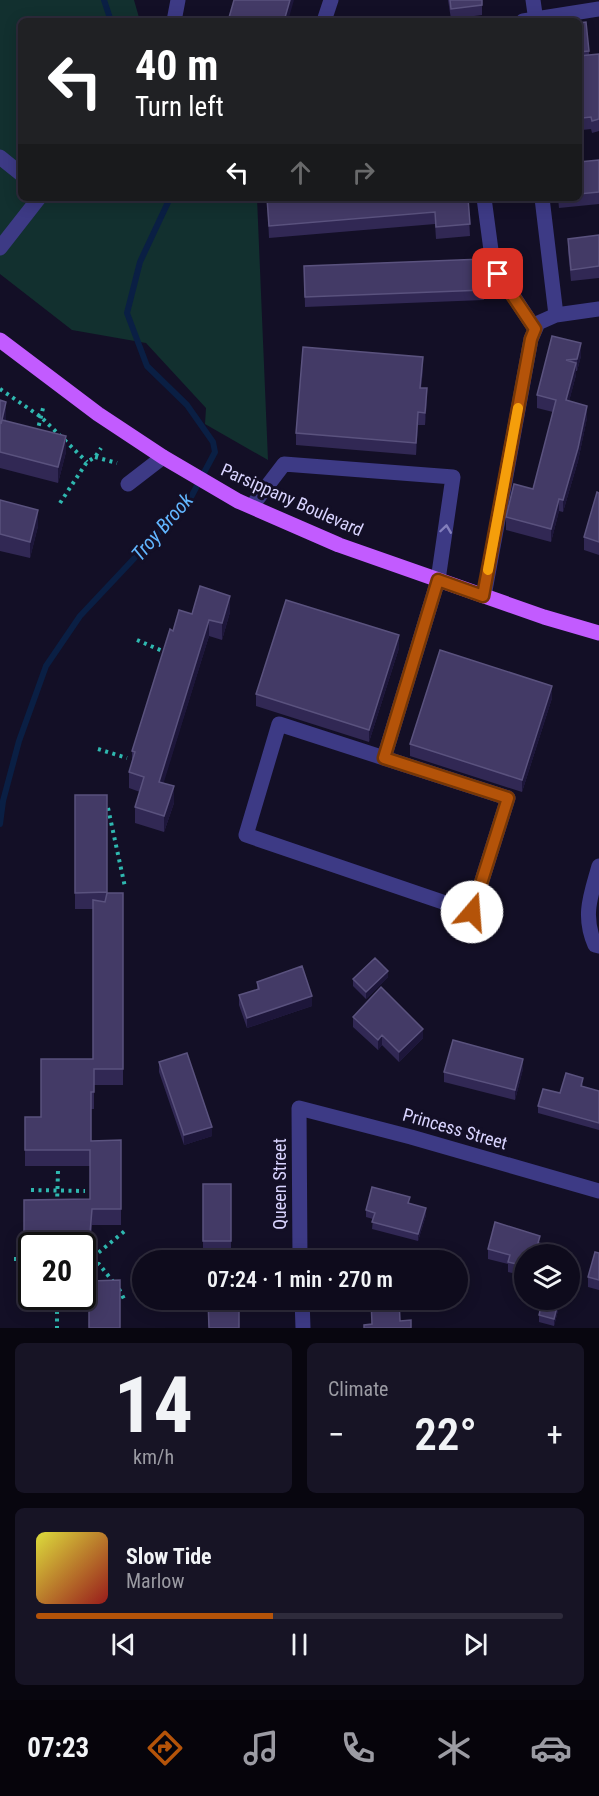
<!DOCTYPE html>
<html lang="en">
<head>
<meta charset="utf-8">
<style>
	:root { --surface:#0e0b1c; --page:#171425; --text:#f1f3f6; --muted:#9b9ba3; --line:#2e2b3b; --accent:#b45309 }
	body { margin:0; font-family:"Roboto Condensed",sans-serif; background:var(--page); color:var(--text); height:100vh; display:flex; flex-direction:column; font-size:22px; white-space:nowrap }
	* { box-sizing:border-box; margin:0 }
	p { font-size:20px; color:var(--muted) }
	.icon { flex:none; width:33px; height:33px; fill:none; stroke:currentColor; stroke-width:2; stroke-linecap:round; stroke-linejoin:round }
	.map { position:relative; height:1328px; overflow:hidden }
	.panel { display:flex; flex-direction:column; gap:15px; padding:15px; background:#08060f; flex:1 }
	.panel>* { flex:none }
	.banner { position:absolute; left:18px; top:18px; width:564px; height:183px; border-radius:9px; box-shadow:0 3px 15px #0003,0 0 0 2px var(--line); background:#202124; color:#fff; overflow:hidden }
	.buttons { position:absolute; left:514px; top:1244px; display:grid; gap:12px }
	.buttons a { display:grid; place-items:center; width:66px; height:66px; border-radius:50%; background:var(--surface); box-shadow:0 3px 15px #0003,0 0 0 2px var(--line); font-size:30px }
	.speed { position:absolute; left:18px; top:1232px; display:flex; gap:12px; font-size:30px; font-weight:700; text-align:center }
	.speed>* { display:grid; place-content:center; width:78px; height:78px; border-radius:50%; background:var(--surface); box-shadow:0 3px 15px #0003,0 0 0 2px var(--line); line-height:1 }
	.speed .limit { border:3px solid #111; border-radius:9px; background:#fff; color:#111 }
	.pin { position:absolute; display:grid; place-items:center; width:51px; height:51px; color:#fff; margin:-26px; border-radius:12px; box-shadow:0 3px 9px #0006 }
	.me { position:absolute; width:66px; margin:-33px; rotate:18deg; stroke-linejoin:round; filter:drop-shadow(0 0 4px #0008) }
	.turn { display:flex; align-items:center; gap:21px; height:126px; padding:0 18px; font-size:27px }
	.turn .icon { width:78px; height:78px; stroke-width:2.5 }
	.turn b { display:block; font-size:42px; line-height:51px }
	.lanes { display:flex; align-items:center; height:57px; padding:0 18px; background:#0003; justify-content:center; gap:30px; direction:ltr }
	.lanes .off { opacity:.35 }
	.big { font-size:45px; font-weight:600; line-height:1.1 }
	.panel .widget { flex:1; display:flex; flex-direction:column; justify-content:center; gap:9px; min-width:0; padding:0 21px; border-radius:9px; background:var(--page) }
	.panel .dial { align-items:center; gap:0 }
	.dial b { font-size:78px; line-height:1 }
	.song { display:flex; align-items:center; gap:18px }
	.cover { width:72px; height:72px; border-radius:9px; background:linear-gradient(135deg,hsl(60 70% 55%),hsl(0 70% 35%)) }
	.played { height:6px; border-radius:3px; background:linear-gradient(90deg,var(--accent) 45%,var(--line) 45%) }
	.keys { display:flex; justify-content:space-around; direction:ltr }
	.heat { display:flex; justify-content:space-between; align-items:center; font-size:33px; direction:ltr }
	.panel .tiles { flex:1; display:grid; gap:15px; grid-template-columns:1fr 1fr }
	.widget:last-child { grid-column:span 2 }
	.trip { position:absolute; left:132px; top:1250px; width:336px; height:60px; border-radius:30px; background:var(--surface); box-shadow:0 3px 15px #0003,0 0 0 2px var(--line); font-weight:600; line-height:60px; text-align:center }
	.menu { display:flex; height:96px; justify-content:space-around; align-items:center; background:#06040b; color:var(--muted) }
	.menu .icon { width:42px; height:42px }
	.menu .selected { color:var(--accent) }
	.menu b { font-size:27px; color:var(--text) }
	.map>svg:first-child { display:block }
</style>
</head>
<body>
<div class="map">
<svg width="599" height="1328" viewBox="0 0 599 1328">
	<rect width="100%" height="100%" fill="#130f26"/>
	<!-- green -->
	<path fill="#12302f" d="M0 0H134L140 21H21V198H257L268 460 205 424 206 408 146 343 72 330 0 274Z"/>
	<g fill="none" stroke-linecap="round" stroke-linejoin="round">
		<!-- stream -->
		<path stroke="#0a1f44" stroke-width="6" d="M104 0 111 21
			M0 824 3 801 19 741 46 666 80 616 190 499 215 452 213 442 187 405 147 366 127 313 140 262 170 198"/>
		<!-- path -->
		<path stroke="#2fb8b0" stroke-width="4" stroke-dasharray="3 4.5" stroke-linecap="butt" d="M0 389 41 417 87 462
			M37 433 44 404
			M95 457 117 463
			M60 503 87 462 95 457 101 448
			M137 640 167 653
			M98 749 127 758
			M108 808 125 887
			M31 1190 85 1191
			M57 1204 58 1171
			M14 1259H32
			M82 1262 99 1264 114 1283
			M87 1262 126 1230
			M119 1289 124 1299
			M57 1311V1328"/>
		<!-- minor -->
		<path stroke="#3d3a85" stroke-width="15" d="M533 0 536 21
			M174 21 178 0
			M324 21 331 0
			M523 21 599 9
			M0 157 21 174
			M484 198 493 265 535 329
			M542 198 556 315
			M0 248 39 198
			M128 484 163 457
			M252 506 284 464 453 477 438 580 384 758 279 724 246 835 472 912 508 798 384 758
			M484 596 531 339 538 323 556 315 599 309
			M599 866C591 895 582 915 595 945L599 946
			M300 1260 299 1108 411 1137 599 1191
			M302 1299 303 1328"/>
		<!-- major -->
		<path stroke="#c25bff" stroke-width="15" d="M0 340 98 414 163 457 238 501 339 545 544 617 599 633"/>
	</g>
	<!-- wall -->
	<path fill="#312854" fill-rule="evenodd" d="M448 0H482V15L451 19Z
		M579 23 589 51V55L599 54V131L592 133 591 129 582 130 579 107Z
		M599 160V204L559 208 558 198H579V162Z
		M267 198H468L470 236 436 239 435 224 269 238Z
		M599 235V278L571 281 568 251V239Z
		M483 259 484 300 305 307 304 266Z
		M552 336 581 356 577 371H576V375L569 401 587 418 578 461 563 512 559 511 551 542 506 530V517L533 489 553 412 537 408V395Z
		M423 370 421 388 427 400 425 425H418L416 455 296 445V433Z
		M0 400 6 418V421L66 452 58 483 0 468Z
		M599 493V555L584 550V537Z
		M0 500 38 526 30 558 0 551Z
		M230 612 222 640 209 636 163 783 174 803 164 832 135 823V807L140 792 129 788V772L132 762V751L192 614Z
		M399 648 369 742 256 706V694Z
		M552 698 522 792 410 756V744Z
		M75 795H107V895L123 893V1085H94V1109H91V1141L121 1140V1225H92L89 1306H24V1200L90 1199V1166H25V1117H41L93 1059V909H75ZM32 1245H82V1296H32Z
		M388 977 366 999 353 986V979Z
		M257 982 312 1006 247 1028 239 1005V995L257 990Z
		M353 1017 423 1038 399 1062 382 1045 378 1050 353 1027Z
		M159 1062 212 1136 184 1145 159 1072Z
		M523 1069 515 1100 444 1082V1072Z
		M583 1084 582 1086 599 1091V1130L538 1113V1106L560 1093Z
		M203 1184H231V1248H203Z
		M410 1203 426 1215 418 1241 372 1229 373 1219 366 1217V1210Z
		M540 1243 557 1254H525V1276L508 1272V1264L488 1259V1249Z
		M599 1253V1290L588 1287V1277Z
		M561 1299 554 1326 539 1322V1315Z"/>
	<!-- shaded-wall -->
	<path fill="#1d163a" d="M290 0H294L288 21H284Z
		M581 343V356L577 371V359Z
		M423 357V370L420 400V388Z
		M576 363V375L566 413V400Z
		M427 388V400L425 425V413Z
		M6 402V418L1 440V424Z
		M587 406V418L578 461 563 512V500Z
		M418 412V425L416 455V443Z
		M66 436V452L58 483V467Z
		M559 499V511L551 542V529Z
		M38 510V526L30 558V542Z
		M230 596V612L222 640V623Z
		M209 620V636L159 798V782Z
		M399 635V648L369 742V730Z
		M552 686V698L522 792V780Z
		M174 786V803L164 832V816Z
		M388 971V977L366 999V992Z
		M312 996V1006L247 1028V1018Z
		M423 1029V1038L399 1062V1052Z
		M382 1035V1045L378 1050V1040Z
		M523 1059V1069L515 1100V1090Z
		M212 1127V1136L184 1145V1135Z
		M426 1208V1215L418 1241V1234Z
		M559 1299H561L554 1326V1319Z"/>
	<!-- building -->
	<path fill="#433a66" stroke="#5a527e" stroke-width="1.5" d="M234 0H290L284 21H228Z
		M450 0H482V5L451 9Z
		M586 22 589 51 579 52V23Z
		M599 54V119L592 121 591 117 582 118 579 95V56Z
		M599 160V192L579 194V162Z
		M267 198H468L470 224 436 227 435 212 269 226Z
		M599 235V266L571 270 568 239Z
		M483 259 484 290 305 297 304 266Z
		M552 336 581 343 577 359 566 360 576 363 566 400 587 406 578 448 563 500 559 499 551 529 506 517 514 484 533 489 556 400 537 395Z
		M303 347 423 357 420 388H427L425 413 418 412 416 443 296 433Z
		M0 400 6 402 1 424 2 420 66 436 58 467 0 452Z
		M597 492 599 493V542L584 537Z
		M0 500 38 510 30 542 0 534Z
		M200 586 230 596 222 623 209 620 159 782 174 786 164 816 135 807 144 777 129 772 135 752 132 751 170 629 173 631 179 610 192 614Z
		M286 600 399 635 369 730 256 694Z
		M440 650 552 686 522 780 410 744Z
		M75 795H107V892L75 893Z
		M107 893H123V1069H94V1092H91V1141L121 1140V1209H92L90 1233V1281L120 1280V1328H89V1290H82V1245H32V1290H24V1200L90 1199V1150H25V1117H41V1059H93V900L105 902Z
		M375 958 388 971 366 992 353 979Z
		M302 966 312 996 247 1018 239 995 259 989 257 982Z
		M381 987 423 1029 399 1052 382 1035 378 1040 353 1017Z
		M453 1040 523 1059 515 1090 444 1072Z
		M187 1053 212 1127 184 1135 159 1062Z
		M566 1073 583 1078 581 1086 599 1091V1123L538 1106 543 1089 560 1093Z
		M203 1184H231V1241H203Z
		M372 1187 410 1197 408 1203 426 1208 418 1234 372 1222 375 1213 366 1210Z
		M495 1222 540 1236 538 1243 557 1248 555 1254H525V1266L508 1262 510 1255 488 1249Z
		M595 1252 599 1253V1280L588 1277Z
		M208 1299H235V1304H239V1328H209Z
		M371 1299H399L400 1321 411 1320V1328H364V1325L372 1324Z
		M543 1299H559L554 1319 539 1315Z"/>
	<!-- one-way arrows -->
	<defs><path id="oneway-chevron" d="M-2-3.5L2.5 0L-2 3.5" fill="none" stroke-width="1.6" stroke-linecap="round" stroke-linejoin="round" transform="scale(1.5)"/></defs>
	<use stroke="#837fbc" href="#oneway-chevron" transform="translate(446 529) rotate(-82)"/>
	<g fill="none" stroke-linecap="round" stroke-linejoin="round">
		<defs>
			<path id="route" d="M472 912 508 798 384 758 438 580 483 596 531 339 535 329 498 274"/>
		</defs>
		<!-- route casing -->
		<use href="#route" stroke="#753606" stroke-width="15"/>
		<!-- route -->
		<use href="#route" stroke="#b45309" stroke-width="10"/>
		<!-- slow -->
		<path stroke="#f59e0b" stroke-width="10" d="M488 570 518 408"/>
	</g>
	<g text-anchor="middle" stroke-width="6" stroke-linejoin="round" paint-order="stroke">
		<!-- street labels -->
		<g font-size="18" fill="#d9d4ff" stroke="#130f26">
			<text transform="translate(292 500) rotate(24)" y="6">Parsippany Boulevard</text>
			<text transform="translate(455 1129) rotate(16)" y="6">Princess Street</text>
			<text transform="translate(280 1184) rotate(-90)" y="6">Queen Street</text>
		</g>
		<!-- water labels -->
		<g font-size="20" font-style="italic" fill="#62b6ff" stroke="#130f26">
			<text transform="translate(162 527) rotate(-49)" y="7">Troy Brook</text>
		</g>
	</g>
</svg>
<div class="buttons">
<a><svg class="icon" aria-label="layers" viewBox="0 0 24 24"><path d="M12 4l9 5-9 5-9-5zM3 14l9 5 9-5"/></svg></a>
</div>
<div class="speed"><div class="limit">20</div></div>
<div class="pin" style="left:498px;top:274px;background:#d93025"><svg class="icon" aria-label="arrive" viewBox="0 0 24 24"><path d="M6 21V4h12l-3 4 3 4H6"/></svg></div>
<svg class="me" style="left:472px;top:912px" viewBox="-20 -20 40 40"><circle r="19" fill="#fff"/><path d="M0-13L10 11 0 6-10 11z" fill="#b45309"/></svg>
<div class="trip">07:24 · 1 min · 270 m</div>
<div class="banner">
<div class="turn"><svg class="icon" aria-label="left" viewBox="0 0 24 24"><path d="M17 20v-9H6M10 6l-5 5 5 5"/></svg><div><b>40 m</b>Turn left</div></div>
<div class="lanes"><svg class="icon" aria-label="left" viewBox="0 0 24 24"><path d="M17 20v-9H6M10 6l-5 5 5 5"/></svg><svg class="icon off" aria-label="ahead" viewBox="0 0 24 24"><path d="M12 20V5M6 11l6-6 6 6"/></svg><svg class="icon off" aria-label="right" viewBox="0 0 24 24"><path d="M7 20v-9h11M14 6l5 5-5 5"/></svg></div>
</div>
</div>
<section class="panel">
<div class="tiles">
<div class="widget dial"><b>14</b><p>km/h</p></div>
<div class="widget"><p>Climate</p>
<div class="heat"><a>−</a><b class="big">22°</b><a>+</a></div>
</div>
<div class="widget">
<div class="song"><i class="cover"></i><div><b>Slow Tide</b><p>Marlow</p></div></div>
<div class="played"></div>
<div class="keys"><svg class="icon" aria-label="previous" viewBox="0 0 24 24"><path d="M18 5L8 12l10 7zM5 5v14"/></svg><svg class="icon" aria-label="pause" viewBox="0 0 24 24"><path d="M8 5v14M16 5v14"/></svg><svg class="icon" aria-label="next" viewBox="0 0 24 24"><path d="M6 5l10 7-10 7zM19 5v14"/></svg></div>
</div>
</div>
</section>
<nav class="menu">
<b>07:23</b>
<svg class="icon selected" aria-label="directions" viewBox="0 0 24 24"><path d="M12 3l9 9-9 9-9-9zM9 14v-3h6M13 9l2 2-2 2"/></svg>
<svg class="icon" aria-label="music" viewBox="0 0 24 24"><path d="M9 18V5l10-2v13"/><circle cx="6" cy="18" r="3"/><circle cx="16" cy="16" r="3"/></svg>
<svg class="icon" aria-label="phone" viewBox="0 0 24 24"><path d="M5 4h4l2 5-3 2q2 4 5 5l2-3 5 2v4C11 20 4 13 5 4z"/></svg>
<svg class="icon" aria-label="climate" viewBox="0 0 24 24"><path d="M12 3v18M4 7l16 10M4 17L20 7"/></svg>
<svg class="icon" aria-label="car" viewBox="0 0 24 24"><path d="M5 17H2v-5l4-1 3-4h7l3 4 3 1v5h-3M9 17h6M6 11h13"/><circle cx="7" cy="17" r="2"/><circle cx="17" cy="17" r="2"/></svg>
</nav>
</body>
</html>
